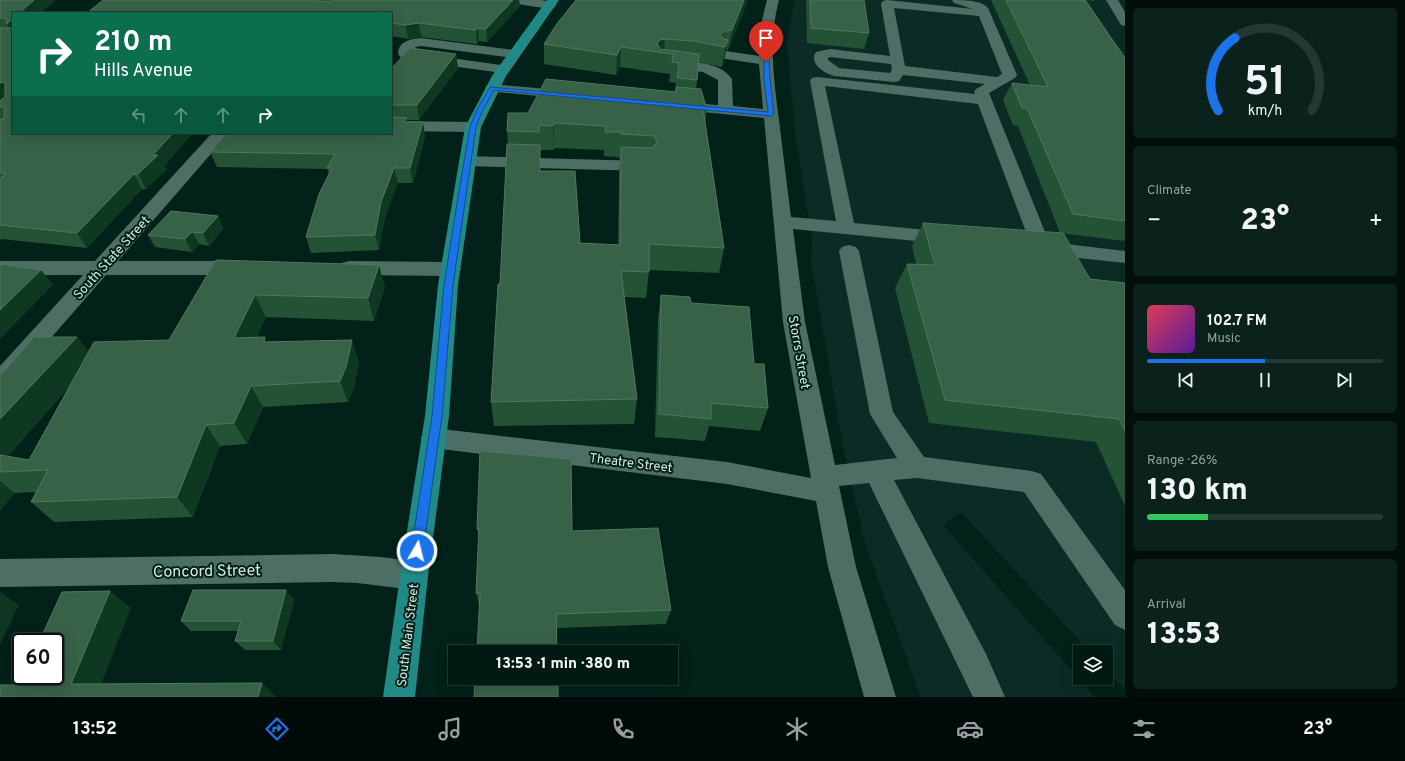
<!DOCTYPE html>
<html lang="en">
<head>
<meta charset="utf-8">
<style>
	:root { --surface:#011913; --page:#0b221c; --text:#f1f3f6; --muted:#96a0a0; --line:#233833; --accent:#1a73e8 }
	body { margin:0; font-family:Overpass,sans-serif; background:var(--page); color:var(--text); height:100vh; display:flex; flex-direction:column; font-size:15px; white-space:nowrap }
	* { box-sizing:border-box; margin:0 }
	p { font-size:13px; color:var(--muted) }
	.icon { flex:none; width:22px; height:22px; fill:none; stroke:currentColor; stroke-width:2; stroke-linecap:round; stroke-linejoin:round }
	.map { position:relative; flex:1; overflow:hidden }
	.sheet { display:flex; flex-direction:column; gap:8px; padding:8px; background:#010e0a; width:280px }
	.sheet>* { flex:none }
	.hud { position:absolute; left:12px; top:12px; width:380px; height:122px; border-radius:0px; box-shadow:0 4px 16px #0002,0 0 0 1px var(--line); background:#0b6e4f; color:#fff; overflow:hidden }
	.buttons { position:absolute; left:1073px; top:645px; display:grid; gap:8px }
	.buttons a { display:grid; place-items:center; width:40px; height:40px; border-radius:0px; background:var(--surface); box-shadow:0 4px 16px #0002,0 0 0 1px var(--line); font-size:20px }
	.speed { position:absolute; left:12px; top:633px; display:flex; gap:8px; font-size:20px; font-weight:700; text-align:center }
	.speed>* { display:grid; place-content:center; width:52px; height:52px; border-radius:50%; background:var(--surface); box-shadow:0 4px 16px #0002,0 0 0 1px var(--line); line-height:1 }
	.speed .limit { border:2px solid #111; border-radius:6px; background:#fff; color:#111 }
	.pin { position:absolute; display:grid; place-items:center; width:34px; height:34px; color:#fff; margin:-41px -17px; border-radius:50% 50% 50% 0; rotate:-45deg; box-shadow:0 0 4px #0007 }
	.pin .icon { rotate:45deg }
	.me { position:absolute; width:44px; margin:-22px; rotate:8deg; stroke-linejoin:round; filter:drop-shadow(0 0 3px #0008) }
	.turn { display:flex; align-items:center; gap:14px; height:84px; padding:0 16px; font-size:18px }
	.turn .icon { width:52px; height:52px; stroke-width:2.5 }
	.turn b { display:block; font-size:28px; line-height:34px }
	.lanes { display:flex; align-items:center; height:38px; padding:0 16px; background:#0003; justify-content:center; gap:20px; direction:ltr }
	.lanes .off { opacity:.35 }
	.big { font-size:30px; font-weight:800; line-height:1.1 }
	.sheet .tile { flex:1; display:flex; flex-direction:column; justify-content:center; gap:6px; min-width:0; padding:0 14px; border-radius:6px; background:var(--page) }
	.sheet .dial { align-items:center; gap:0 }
	.dial svg { height:104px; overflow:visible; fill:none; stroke:var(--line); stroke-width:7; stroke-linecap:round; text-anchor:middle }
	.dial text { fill:var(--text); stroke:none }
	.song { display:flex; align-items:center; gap:12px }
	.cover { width:48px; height:48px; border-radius:6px; background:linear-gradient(135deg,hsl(350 70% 55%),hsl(270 70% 35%)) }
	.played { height:4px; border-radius:2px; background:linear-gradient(90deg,var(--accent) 50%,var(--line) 50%) }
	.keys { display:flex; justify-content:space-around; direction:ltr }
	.heat { display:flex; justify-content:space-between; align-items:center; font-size:22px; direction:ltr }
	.charge { height:6px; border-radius:3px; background:linear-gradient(90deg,#34c759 26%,var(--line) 0) }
	.trip { position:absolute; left:448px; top:645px; width:230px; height:40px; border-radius:0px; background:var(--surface); box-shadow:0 4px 16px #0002,0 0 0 1px var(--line); font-weight:800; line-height:40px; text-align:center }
	.dock { display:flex; height:64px; justify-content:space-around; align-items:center; background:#000a08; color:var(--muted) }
	.dock .icon { width:28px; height:28px }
	.dock .on { color:var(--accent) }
	.dock b { font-size:18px; color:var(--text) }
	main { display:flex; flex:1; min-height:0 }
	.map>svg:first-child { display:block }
</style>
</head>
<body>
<main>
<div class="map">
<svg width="1125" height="697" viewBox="0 0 1125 697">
	<rect width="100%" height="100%" fill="#012119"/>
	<!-- built -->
	<path fill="#0b2c24" d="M794 0H1125V690L1106 669V652H1090L961 512 943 525 1095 697H921L865 543 843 446 811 261 812 240 795 132 787 44Z"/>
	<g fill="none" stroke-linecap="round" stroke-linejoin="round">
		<!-- minor -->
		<path fill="#4d6e64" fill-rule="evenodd" d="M511 0H541L554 2 556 5 554 8 550 9 517 4 513 3Z
			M767 0H779C768 40 774 80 779 120 783 153 787 185 791 217L836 221 810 81 812 78 817 77 975 94 974 92 976 89 985 84 903 75 899 81 894 82 835 76C825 74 808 63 816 52L830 49 890 56 881 4 883 1 887 0 973 9 954 3 952 0C963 0 981 0 988 8L1017 75 1015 78 989 93 1049 242 1125 251V263L1042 254 1022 250 1019 246 1022 242 1029 240 978 104 825 86 854 223 947 232 954 234 956 238 954 242 947 244 793 229 805 322 835 465 897 458 870 414 839 251 842 247 849 245 856 247 859 251 893 412 924 457 1032 471 1041 474 1125 590V630L1115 625 1024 492 917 478 894 480 986 654 1005 697H973L869 483 839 486 856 567 896 697H864L828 567 816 501 727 484 433 448 424 445 421 438 424 431 433 428 727 462 811 478 783 322 764 118 672 109 670 106 672 103 677 102 718 105V80L703 72 668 68 663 67 661 64 663 61 668 60C688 62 719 60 732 79L733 106 763 109 759 64 726 59 721 58 719 55 721 52 726 51 759 56C758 37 762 18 767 0ZM894 8 979 16 1002 74 997 77 905 66ZM830 57 891 64 892 70 890 73 839 68 828 60V58Z
			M1106 0H1118L1125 12V26L1121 25Z
			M421 38 513 50 518 51 520 54 518 57 513 58 421 46 416 47 412 50V52L415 53 508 66 510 69 508 72 503 73 413 61 400 57 398 54C398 41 411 39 421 38Z
			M492 84 569 91 574 92 576 95 574 98 569 99 487 91 485 88 487 85Z
			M391 121 473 122 479 124 481 127 479 130 473 132 391 131Z
			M212 133H229L118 261H241L248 263 251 268 248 273 241 275H106L8 387 0 390V366L83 275H0V261H95Z
			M467 156 645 161 651 162 653 166 651 170 645 171 467 166 461 165 459 161 461 157Z
			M349 261 451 262 458 264 461 269 458 274 451 276 349 275 342 273 339 268 342 263Z
			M333 554C360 556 399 556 424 566L428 576 424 586 414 590 357 583 333 582 0 587V559Z"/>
		<!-- major -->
		<path fill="#228a86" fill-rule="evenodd" d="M547 0H559L506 76 481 127 458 285 449 416 428 576 415 697H383L400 576 425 416 438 285 465 127 492 76Z"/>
	</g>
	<!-- wall -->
	<path fill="#245234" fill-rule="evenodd" d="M0 0 13 13V133H193L164 166 166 170 146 189H142L87 248 1 239 0 240Z
		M103 0H331L330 1H332L333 0H519L520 6 487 42 479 41 477 44 421 37 408 39 391 36V13Z
		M576 0H748L728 50H726L724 60 722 67 698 62 697 80 696 89 707 110 705 121 724 248 719 273 649 270 646 298 624 297 637 399 634 424 494 426 491 402 500 284 508 144 507 131 528 113 675 92 676 83 669 82 670 74 620 67 616 75 544 64V44ZM554 148 604 150V156L619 157V159H620L619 172 618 245 580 243 540 171V150H554Z
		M806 0H864L869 33 864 49 807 43Z
		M991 0H1094V1L1086 0 1125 58V241L1060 233 1018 126 1013 125 1003 100 1012 83 1030 85Z
		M456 54 458 68 419 120H407L408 122H423L425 137 413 183H398L385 217 379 250 311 253 306 237 329 174 327 169 217 167 210 152 391 133V69Z
		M218 216 223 229 209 246 199 244 192 252 155 247 148 235Z
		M923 223 1090 279 1125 283V506L1096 442 929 423 895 288 907 264H916L912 246Z
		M216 260 385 287 374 321 266 317 256 338 267 342 359 362 354 388 348 402 263 407 247 444 220 446 193 517 54 522 31 502 36 492 14 493 0 511V376L77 337 88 352 169 340ZM69 387 29 460 8 456Z
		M661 295 691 303 754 364 768 408 760 431 709 426 705 441 655 437 658 318Z
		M477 529 572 531 671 610 666 624 557 628 479 605 476 593 479 537Z
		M286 590 294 600 281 650H245L235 641 238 631H191L181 621Z"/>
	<!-- shaded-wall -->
	<path fill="#0e3821" d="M34 0H56L41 13H19Z
		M317 0H331L321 13Z
		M513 0H519L520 6 487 42 486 29Z
		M744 0H748L728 50 732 30Z
		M13 18V35L7 24Z
		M419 23 421 37 408 39 406 25Z
		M478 28 479 41 477 44 476 30Z
		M724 31 721 46V35Z
		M665 39 664 52H656L657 43 660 40Z
		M728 40 724 60 722 67 725 47Z
		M621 47 620 67 616 75 617 55Z
		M456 54 458 68 419 120 417 105Z
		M5 82 13 95 0 104V83Z
		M407 118 410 133 404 122Z
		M423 122 425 137 413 183 410 168Z
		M554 123V150L553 126Z
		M173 133H193L164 166 166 170 146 189 138 174 153 155Z
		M394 168 398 183 385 217 379 250 375 235 381 202Z
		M134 174 142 189 87 248 77 233Z
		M218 216 223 229 209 246 203 233Z
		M192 232 199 244 192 252 185 239Z
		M379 265 385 287 374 321 368 298Z
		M41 270 53 285 0 339V310Z
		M255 295 266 317 246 360 234 338Z
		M77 337 94 359 0 465V419Z
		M352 340 359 362 354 388 348 402 340 381Z
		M251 386 263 407 247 444 234 423Z
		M206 425 220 446 193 517 177 497Z
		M0 481 14 493 0 511Z
		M286 590 294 600 281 650 273 641Z
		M110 591 131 608 96 697 71 684Z
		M0 592 19 605 0 644Z
		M262 683 276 697H258Z"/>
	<!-- building -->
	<path fill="#376247" stroke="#50775f" d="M0 0H34L19 13H13V18L7 24 6 18H0Z
		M103 0H317L319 1H332L333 0H513L486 29 478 28 476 30 419 23 406 25 391 23V13H87Z
		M576 0H744L732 30 724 31 721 35 723 39 728 40 725 47 693 41 665 39 660 40 657 43 660 49 699 54 697 80 677 78 679 63 672 62 673 54 621 47 617 55 544 44 556 25Z
		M810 0H864L869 33 811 28Z
		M1006 0H1085L1125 58V221L1073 214 1027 108H1022L1012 83 1048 87Z
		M0 28H13V133H173L153 155H158L138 174H134L77 233 0 225V179L6 173H0V119H4L5 107H0V101L5 97V82L0 83Z
		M410 48 456 54 417 105H391V69Z
		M546 79 676 92V87L701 89 707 110 703 109 724 248 649 244V272L621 271 637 399 491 402 498 284H500L507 144 540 145V171H575L580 243 620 245 621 147 648 148 654 147 657 142 654 136 621 134V132H605L606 126 554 123 553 126 539 125V132L507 131 508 113H528Z
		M391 117 407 118 404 122H423L410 168H394L381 202 375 235 306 237 319 194 332 168H327L335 154 210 152 227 133H391Z
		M171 211 218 216 203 233 192 232 185 239 148 235Z
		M923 223 1063 233 1090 279 1125 283V431L1119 419 945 400 907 264 935 265Z
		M216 260 379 265 368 298 255 295 234 338 265 337 264 342 352 340 346 367 340 381 251 386 234 423 206 425 177 497 31 502 48 470 0 472V455L29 460 94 342 169 340Z
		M0 264 41 270 0 310Z
		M661 295 690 297 691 303 749 307 754 364H764L768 408 711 403V419L659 414Z
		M34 337H77L0 419V376Z
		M480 451 571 459 572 531 658 528 671 610 556 614 557 652H477L480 593H476L479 528 477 529Z
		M193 590H286L273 641H235L241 621H181Z
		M110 591 71 684 262 683 258 697H0V685H20L24 676H55V642H39L62 592Z
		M475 678H558V697H474Z"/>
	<!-- route -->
	<path fill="#1a73e8" stroke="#114b97" d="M764 60 769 62 770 79 774 114 771 116 494 90 482 112 476 127 453 285 442 416 423 551 421 555 417 557 413 555 411 551 432 416 444 285 459 191 470 127 476 112 490 87 768 112 764 79Z"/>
	<g text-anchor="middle" stroke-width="4" stroke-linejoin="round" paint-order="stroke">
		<!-- street labels -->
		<g font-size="13" fill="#d5e7e1" stroke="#012119">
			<text transform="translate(111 257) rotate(-48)" y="5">South State Street</text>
			<text transform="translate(800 352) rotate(80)" y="5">Storrs Street</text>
			<text transform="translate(631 462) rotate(7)" y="5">Theatre Street</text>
			<text transform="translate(407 635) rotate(-83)" y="5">South Main Street</text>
		</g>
		<!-- near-street labels -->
		<g font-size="16" fill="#d5e7e1" stroke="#012119">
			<text transform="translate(207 570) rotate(-1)" y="6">Concord Street</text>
		</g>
	</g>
</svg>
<div class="buttons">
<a><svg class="icon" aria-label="layers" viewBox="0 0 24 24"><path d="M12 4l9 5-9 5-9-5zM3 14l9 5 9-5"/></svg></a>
</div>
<div class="speed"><div class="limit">60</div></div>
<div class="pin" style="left:766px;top:62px;background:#d93025"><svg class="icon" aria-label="arrive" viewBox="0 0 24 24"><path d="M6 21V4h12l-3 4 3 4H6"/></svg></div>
<svg class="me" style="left:417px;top:551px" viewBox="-20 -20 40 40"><circle r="17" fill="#1a73e8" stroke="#fff" stroke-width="3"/><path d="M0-11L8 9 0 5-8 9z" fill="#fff"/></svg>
<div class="trip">13:53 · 1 min · 380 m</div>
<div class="hud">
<div class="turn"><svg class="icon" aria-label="right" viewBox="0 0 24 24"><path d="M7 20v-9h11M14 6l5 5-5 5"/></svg><div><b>210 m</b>Hills Avenue</div></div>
<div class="lanes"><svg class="icon off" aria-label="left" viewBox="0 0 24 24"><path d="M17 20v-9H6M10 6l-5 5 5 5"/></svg><svg class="icon off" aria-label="ahead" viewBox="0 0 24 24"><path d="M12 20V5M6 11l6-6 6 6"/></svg><svg class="icon off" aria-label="ahead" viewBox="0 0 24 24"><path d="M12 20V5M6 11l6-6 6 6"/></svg><svg class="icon" aria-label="right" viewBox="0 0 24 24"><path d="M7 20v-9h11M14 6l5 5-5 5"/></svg></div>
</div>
</div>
<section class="sheet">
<div class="tile dial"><svg viewBox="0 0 100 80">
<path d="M14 69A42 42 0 1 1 86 69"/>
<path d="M14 69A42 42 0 0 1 27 13" stroke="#1a73e8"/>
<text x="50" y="56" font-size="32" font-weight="700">51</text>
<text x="50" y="72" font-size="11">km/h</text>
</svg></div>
<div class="tile"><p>Climate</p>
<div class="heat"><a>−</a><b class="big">23°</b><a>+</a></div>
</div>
<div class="tile">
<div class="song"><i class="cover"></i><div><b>102.7 FM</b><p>Music</p></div></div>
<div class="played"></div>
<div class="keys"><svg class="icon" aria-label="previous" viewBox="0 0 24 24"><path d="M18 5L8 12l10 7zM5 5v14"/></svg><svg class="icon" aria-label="pause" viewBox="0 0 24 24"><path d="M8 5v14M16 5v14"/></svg><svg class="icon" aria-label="next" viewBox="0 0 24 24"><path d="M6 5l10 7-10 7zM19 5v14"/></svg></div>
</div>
<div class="tile"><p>Range · 26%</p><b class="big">130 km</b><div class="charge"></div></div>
<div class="tile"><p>Arrival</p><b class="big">13:53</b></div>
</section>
</main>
<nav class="dock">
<b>13:52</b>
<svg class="icon on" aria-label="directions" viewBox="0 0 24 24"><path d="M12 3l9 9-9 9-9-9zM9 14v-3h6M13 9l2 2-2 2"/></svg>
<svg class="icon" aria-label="music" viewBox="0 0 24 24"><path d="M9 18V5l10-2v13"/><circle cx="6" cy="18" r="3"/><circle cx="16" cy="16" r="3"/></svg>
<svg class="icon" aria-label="phone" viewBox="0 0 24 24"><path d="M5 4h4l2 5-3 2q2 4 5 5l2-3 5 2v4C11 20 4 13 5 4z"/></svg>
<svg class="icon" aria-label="climate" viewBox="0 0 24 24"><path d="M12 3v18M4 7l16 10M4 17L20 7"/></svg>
<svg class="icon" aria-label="car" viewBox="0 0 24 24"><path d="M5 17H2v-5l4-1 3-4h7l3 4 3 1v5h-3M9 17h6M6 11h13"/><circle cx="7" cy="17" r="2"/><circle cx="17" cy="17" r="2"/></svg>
<svg class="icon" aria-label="filters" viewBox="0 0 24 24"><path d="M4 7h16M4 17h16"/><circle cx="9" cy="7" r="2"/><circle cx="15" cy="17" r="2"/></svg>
<b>23°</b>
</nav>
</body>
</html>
